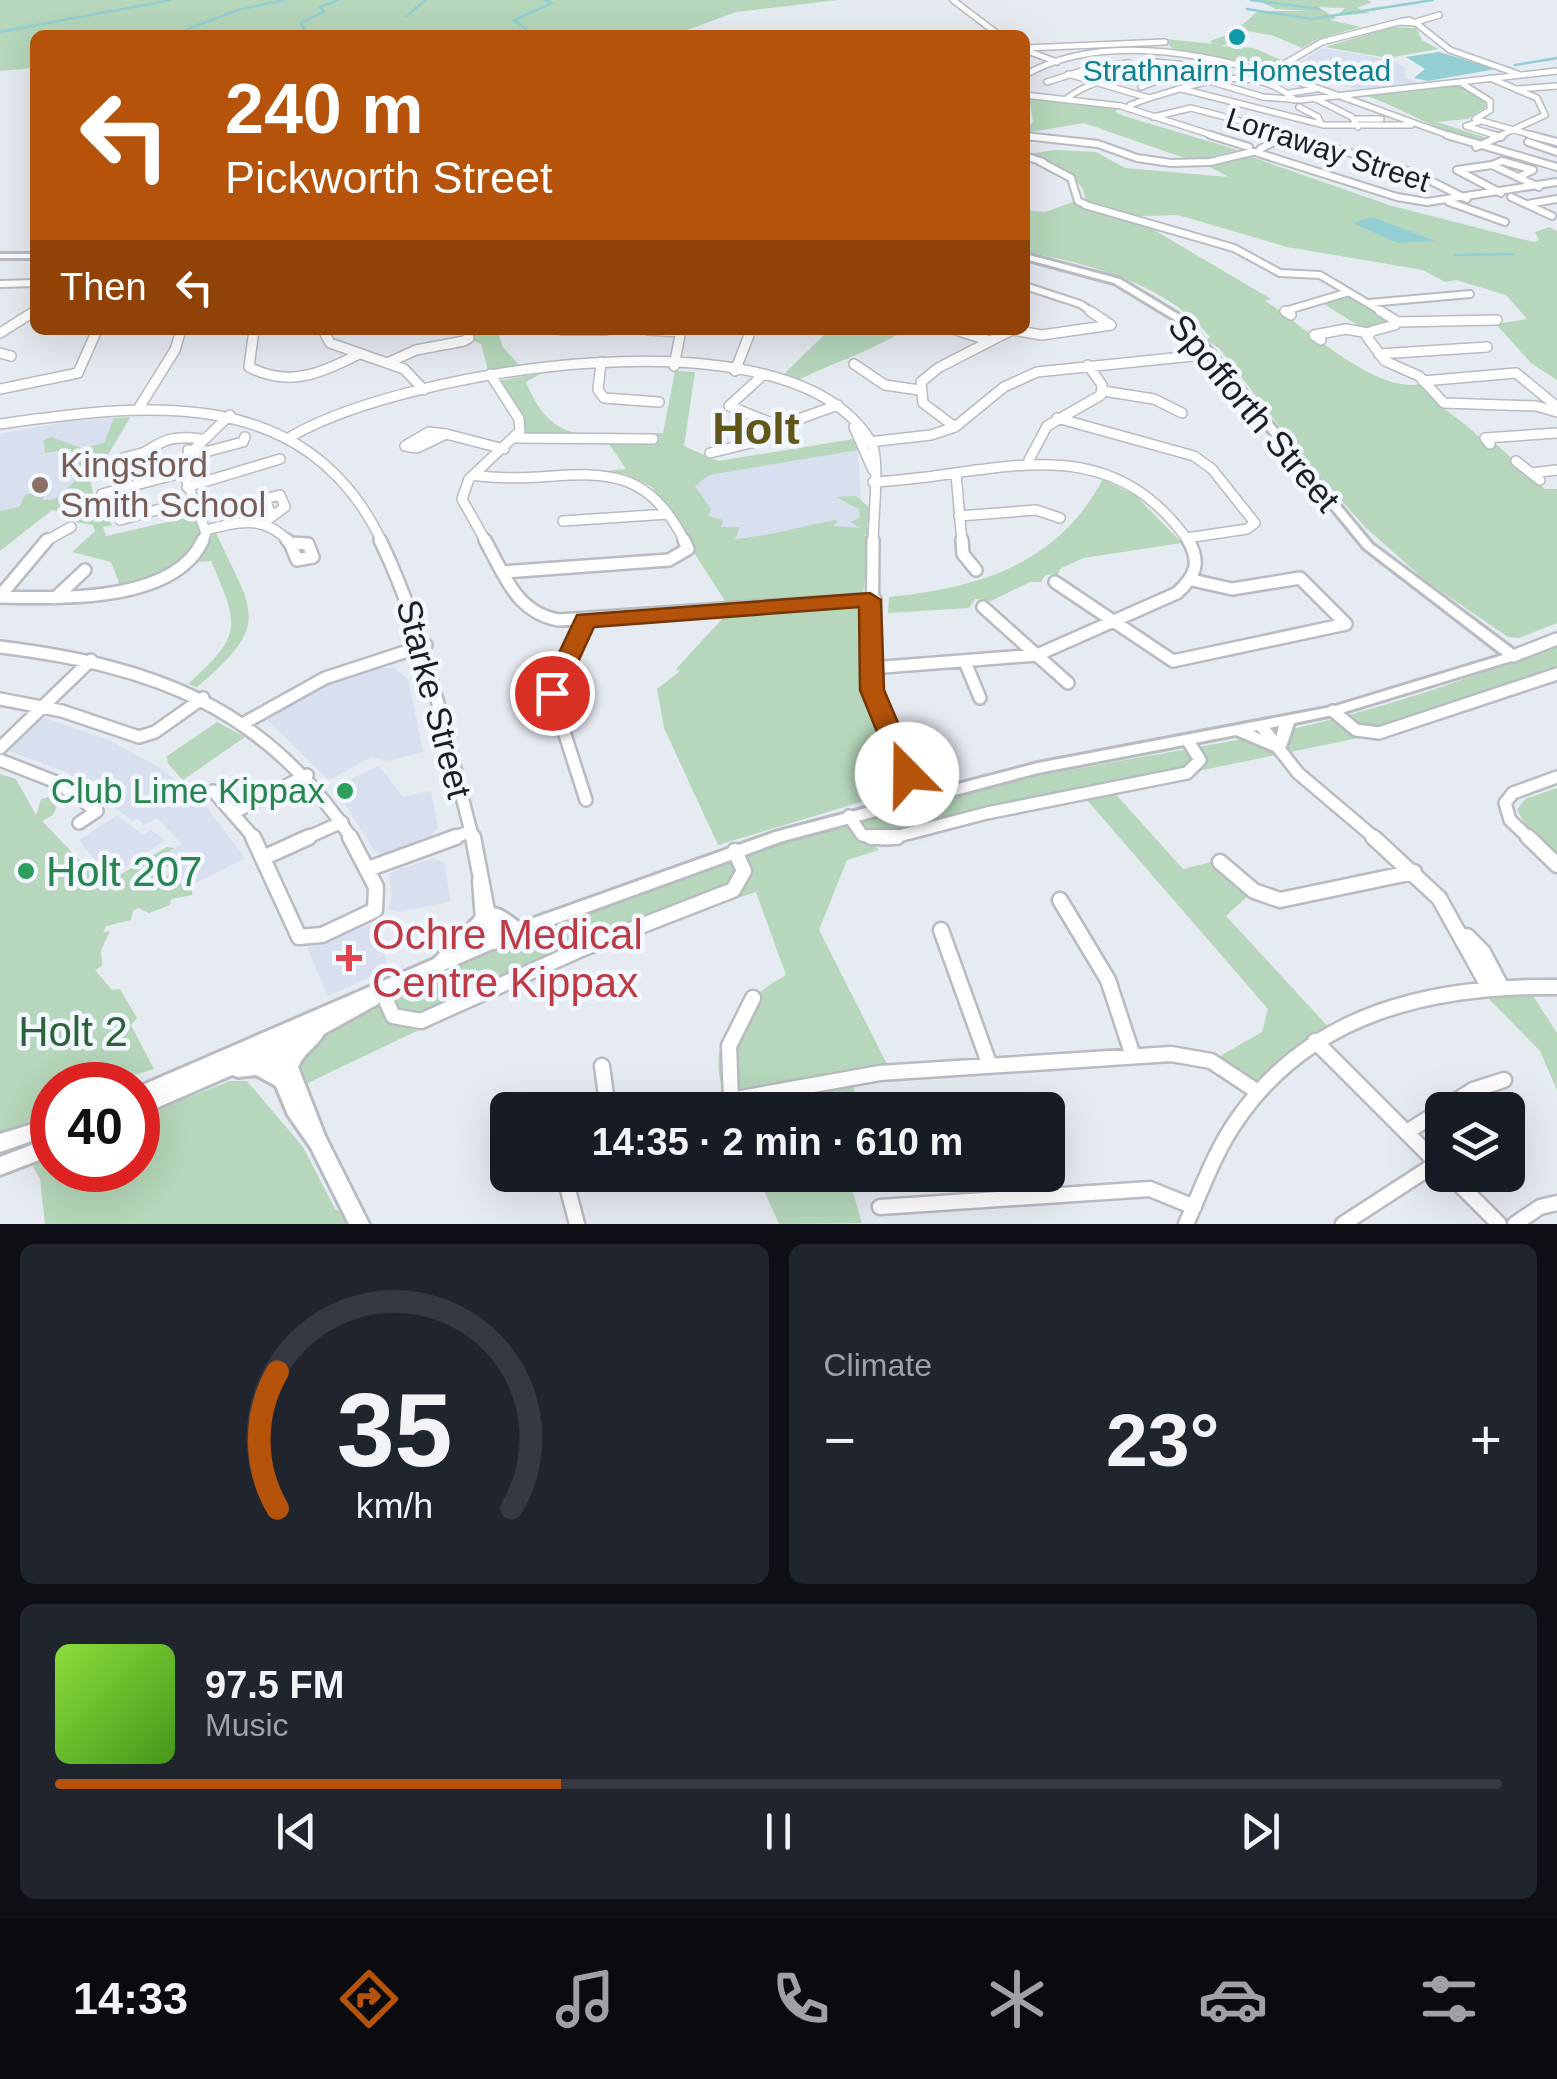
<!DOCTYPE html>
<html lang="en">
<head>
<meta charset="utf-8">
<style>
	:root { --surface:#171b24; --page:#20242c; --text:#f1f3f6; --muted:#9ea1a6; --line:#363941; --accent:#b45309 }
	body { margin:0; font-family:Arial,sans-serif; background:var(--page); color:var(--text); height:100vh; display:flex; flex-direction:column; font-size:38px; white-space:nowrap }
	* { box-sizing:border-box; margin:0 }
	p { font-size:32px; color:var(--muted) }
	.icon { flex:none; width:55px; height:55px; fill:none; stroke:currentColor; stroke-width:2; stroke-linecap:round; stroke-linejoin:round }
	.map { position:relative; height:1224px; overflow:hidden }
	.panel { display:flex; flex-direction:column; gap:20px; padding:20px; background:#0d0f14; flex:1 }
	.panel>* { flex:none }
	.hud { position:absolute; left:30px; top:30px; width:1000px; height:305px; border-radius:15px; box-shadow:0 10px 40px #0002; background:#b45309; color:#fff; overflow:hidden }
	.controls { position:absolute; left:1425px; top:1092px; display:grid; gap:20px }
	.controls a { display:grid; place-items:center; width:100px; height:100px; border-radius:15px; background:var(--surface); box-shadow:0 10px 40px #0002; font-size:50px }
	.speed { position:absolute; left:30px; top:1062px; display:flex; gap:20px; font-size:50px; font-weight:700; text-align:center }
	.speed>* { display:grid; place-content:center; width:130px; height:130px; border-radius:50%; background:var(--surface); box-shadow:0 10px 40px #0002; line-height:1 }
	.speed .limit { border:15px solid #d22; background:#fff; color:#111 }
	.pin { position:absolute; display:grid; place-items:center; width:85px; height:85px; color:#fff; margin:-42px; border:5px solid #fff; border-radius:50%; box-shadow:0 2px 10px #0007 }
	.me { position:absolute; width:110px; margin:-55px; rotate:338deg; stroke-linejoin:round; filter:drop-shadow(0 0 8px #0008) }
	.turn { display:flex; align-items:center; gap:35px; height:210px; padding:0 30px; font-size:45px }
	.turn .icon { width:130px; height:130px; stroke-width:2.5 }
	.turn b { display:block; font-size:70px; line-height:85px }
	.then { display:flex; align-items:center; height:95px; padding:0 30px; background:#0003; gap:20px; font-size:38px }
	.big { font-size:75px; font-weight:800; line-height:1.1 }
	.panel .tile { flex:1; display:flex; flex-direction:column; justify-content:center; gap:15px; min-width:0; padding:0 35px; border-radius:15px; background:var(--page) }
	.panel .dial { align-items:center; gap:0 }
	.dial svg { height:260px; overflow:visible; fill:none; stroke:var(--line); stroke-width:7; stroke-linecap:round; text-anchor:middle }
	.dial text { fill:var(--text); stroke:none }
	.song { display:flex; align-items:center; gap:30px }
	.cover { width:120px; height:120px; border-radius:15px; background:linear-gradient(135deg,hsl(90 70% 55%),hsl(100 70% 35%)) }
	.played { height:10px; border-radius:5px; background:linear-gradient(90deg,var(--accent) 35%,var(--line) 35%) }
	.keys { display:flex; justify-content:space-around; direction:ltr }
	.heat { display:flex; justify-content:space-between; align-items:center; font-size:55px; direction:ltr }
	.panel .tiles { flex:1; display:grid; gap:20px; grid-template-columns:1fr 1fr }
	.tile:last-child { grid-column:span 2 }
	.trip { position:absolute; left:490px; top:1092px; width:575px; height:100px; border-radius:15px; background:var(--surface); box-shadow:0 10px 40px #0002; font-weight:800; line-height:100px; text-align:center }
	.tab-bar { display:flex; height:160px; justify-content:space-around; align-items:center; background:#090b0e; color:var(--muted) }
	.tab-bar .icon { width:70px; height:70px }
	.tab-bar .selected { color:var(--accent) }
	.tab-bar b { font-size:45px; color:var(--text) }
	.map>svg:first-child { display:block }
</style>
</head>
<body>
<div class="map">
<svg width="1557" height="1224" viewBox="0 0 1557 1224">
	<rect width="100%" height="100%" fill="#e6eaf1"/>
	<!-- built -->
	<path fill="#d8dfee" d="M1322 48 1392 60 1406 68 1405 78 1422 84 1355 89 1289 69Z
		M131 417 98 472 0 549V434L69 421Z
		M858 450 863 528 714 540 675 480Z
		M370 668H394L408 679 423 752 387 761 372 757 329 780 267 720 320 688Z
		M42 717 111 741 162 769 204 804 245 858 186 888 164 854 182 844 157 818 144 825 138 819 133 821 68 773 7 750Z
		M379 766 403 797 431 791 438 828 430 837 382 854 374 850 334 787Z
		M117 815 143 835 151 830 165 840 109 878 79 840Z
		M434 858 445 863 450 902 398 912 388 910 392 896 389 873Z
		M371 924 390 968 328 996 307 948Z"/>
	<!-- green -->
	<path fill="#b6d7bb" d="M0 0H838L736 12 687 30 692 35H414L411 31 35 35V68L0 71Z
		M1256 0H1367L1372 2 1357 8 1370 13 1337 16 1345 8 1318 7 1336 18 1330 20 1360 27 1318 39 1302 48 1274 36 1237 29 1258 11H1311L1276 9Z
		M1392 27 1416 28 1422 40 1438 49 1388 58 1325 47Z
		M1224 36 1239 40 1221 46 1254 48 1281 60 1272 65 1174 51 1165 39 1213 44 1210 41Z
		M1461 84 1484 99 1486 107 1467 119 1437 122 1490 139C1460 147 1395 102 1362 95Z
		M1029 97 1119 108 1115 112 1124 116 1238 150 1193 161 1084 123 1025 133 1033 121Z
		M1056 150 1096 152 1125 168 1229 177 1206 165 1246 155 1392 206 1534 242 1539 240 1535 232 1549 227 1557 231V380L1531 363 1496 324 1527 319 1506 295 1456 280 1445 282 1423 270 1287 247 1178 215 1139 216 1087 203 1082 187 1068 173 1025 154Z
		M1073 202 1137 220 1271 299 1265 301C1299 321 1373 394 1420 384 1440 411 1465 419 1486 445H1497L1545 489H1557V623L1519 638 1508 637 1426 581 1365 527 1304 458 1219 348 1206 340 1210 337C1168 285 1092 264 1025 252V210L1045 212Z
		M1345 295 1388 319 1389 323 1364 329 1322 303Z
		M471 330H498L502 346 520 366 488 370 481 344 474 341Z
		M829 330H905C868 353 836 361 799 380L783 375Z
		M675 371 695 372 684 446 718 461 854 439 858 450 709 475 695 486 711 509 708 516 723 520 721 527H740L735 539C769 536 800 527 834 520L838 522 832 526 860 528 851 522 860 517 859 509 836 497 856 496 871 509 867 526 871 535H865L869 544 863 595 727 604 652 487 624 474H573L626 469 607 441 525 442 524 422 498 381 542 373 526 382C554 453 599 433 663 433Z
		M130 417 106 458 83 471 70 449 45 453 44 440 51 437 82 448 104 443 114 418Z
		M84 473 90 480 100 521 109 519 112 525 103 527 106 536 194 516 202 534 174 568 125 585H120L111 562 72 552 95 531 93 525 75 522 78 515 52 510 0 551V511L19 507 26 494 45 492 43 500 55 499Z
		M1103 479 1136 496 1182 543 1083 558 1060 569 1058 574 1045 575 1041 582H1030L991 601 975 599 969 608 888 613 889 597C983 588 1059 562 1103 479Z
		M215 531C253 613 273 623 197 687L188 684C242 635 240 627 211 561L194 562Z
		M857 606 870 700 894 792 718 845 664 728 657 689 680 671 676 669 722 619 794 608Z
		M1557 644V668L1462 704 1374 729 1363 737 1111 789 1183 869 1211 862 1252 892 1226 916 1333 1032 1258 1092 1213 1060 1262 1032 1268 1009 1080 792 868 839 879 850 847 860 819 930 887 1064 884 1078 855 1082 851 1110H733C696 1051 735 1004 786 975L756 892C600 943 451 1014 304 1085L296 1066C328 1008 416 984 474 960 622 898 773 838 929 800 1034 774 1141 758 1247 738 1353 719 1458 684 1557 644Z
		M217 722 245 737 183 780 168 764 167 756Z
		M0 774 16 779 36 815 41 799 49 797 58 803 53 815 42 821 95 876 113 879 167 847 175 848 164 854 171 865 160 870 162 879 171 873 186 889H192V895L171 899 170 905 149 913 138 908 133 911 131 920 106 926 103 932 110 931 101 950 102 966 95 970 112 990 120 989 137 1018 131 1025 154 1069 103 1085H52V1117L0 1132Z
		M1557 788V852L1525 824 1517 810 1525 799Z
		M1485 995 1533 996 1557 1033V1090L1540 1051Z
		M230 1081H247L303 1147 335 1209 347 1215 350 1224H45L40 1179 31 1163 52 1153V1170H138V1117Z
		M757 1175H848L862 1223 779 1224Z"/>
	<!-- water -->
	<path fill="#93cfd2" d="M1439 52 1496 69 1428 81 1414 78 1425 69 1406 57Z
		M1372 217 1435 241 1398 243 1353 223Z"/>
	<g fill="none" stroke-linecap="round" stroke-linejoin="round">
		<!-- stream -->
		<path stroke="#93cfd2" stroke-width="2.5" d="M1251 0 1319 9
			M1247 9 1311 19 1433 0
			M407 16 425 0
			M182 31 241 9 285 0
			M0 32 170 0
			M299 35 304 29 301 23 324 12 320 7 338 0
			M533 35 514 20 552 3 545 0
			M1515 65 1557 58
			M1454 255 1514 254"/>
		<defs>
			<path id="minor-far4" d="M953 0 999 35
				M1409 20 1416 23 1399 22Z
				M1416 22 1439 15
				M1416 23 1450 50 1518 74
				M1025 48 1165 42
				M1025 50 1057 62
				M1142 61 1177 64
				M1177 64 1216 70
				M1272 71 1322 42 1399 22
				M1068 74 1149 98 1130 105
				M1025 75C1145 6 1337 98 1454 137
				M1123 78 1097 66 1129 63
				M1490 78 1537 98 1545 115 1497 137
				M1209 81 1263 97 1300 100 1557 71
				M1047 82 1097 66
				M1461 83 1490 101V110L1475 119 1539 137
				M1141 87 1162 79
				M1182 89 1324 125H1411
				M1518 89 1557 86
				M1290 93 1316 89
				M1025 95 1121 106 1218 137
				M1149 98C1198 84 1251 61 1295 100
				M1066 99C1103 70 1160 72 1204 82
				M1316 99 1352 117 1358 127
				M1299 107 1318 117 1321 124
				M1025 112V122
				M1153 117 1191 108 1301 137
				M1356 119H1381
				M1481 121 1466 126 1501 137
				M1025 136 1035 137
				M1283 137 1289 134"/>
			<path id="minor-far3" d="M1210 135 1249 147
				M1293 135 1417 174 1467 199
				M1447 135 1557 167
				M1493 135 1501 137
				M1530 135 1557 142
				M1025 136 1098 144 1137 158 1171 163 1210 162 1252 152
				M1528 142 1557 152
				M1476 147 1503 135
				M1260 149 1288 135
				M1255 152 1397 197 1427 202 1557 182
				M1025 156 1043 162
				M1039 161 1071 178 1078 201 1091 207
				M1492 165 1502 161 1533 170 1519 177
				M1501 193 1457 170 1492 165 1539 187
				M1511 197 1552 216
				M1449 202 1505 222
				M1528 204 1557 199
				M1085 205 1234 248 1280 273 1320 275 1384 313
				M0 284 35 283
				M1025 286 1080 304 1094 313
				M1369 303 1470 294
				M31 313 35 311
				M1289 313 1285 311 1349 292"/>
			<path id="minor-far2" d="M1285 311 1291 315
				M1380 311 1395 320V325L1372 331 1367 337 1385 361 1419 376 1444 403 1536 406 1557 412
				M1396 322 1497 320
				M254 330 249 367C289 388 322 373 359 354
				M323 330 330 343 404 369 424 390
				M561 330H606
				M648 330 681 332
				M956 330 990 341
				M1012 330 1042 335 1111 325 1090 311
				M0 333 35 311
				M1321 340 1314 335 1346 329 1368 333
				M0 353 11 356
				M1379 354 1487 347
				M601 362 598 390 604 398 659 402
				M387 363 416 350 464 341 469 338 467 330
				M854 364 885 385 919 390
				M674 366 681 330
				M735 371 751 330
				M763 375 729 406 779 426 838 405
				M1423 381 1516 373 1555 405 1551 409
				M0 389 78 373 97 330
				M1103 391 1154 399 1182 413
				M140 406 175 350 181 330
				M1057 418 1194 456 1212 469 1255 523 1247 529 1187 538
				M0 424C146 403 306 383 382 542
				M854 427 873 470
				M955 427 923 403 921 382 938 368 1012 330
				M429 432 446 434 417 448 405 446Z
				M446 434 504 449
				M292 436C406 370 795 304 872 444 880 460 873 521 873 542
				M517 438 653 439
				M869 442 931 435 955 427 1004 387 1037 372 1212 354
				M1490 444 1485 438 1557 433
				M188 450 205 452 243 442 245 437
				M142 453 123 458C157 456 152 432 201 439
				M710 453 771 438 779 434V426
				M1029 460 1047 426 1101 395 1102 385 1088 365
				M1516 461 1531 473
				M956 474 962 542
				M473 475C566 489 634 439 685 542
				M1540 480 1531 473 1557 470
				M873 482C992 477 1105 421 1189 542
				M187 487 280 459
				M102 494 181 473
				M959 516 1036 510 1060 518
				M120 520 193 500
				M563 521 668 514
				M264 522 285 507 280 495 265 499 271 515
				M206 530C238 521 265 515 289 542
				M44 542 71 527
				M202 542 206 533 180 463 230 415
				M486 542 462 499 469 479 520 431 519 419 490 374"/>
			<path id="minor-far1" d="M287 540 290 543
				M380 540C426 635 446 738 473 839
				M485 540C504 574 516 613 559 620L875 599
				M873 540 872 689 921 796
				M962 540 963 554 976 570
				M290 543 308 544 313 557 297 560Z
				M503 572 669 560 688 549 684 540
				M1055 582 1173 661 1346 624 1300 578 1232 589 1192 580
				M0 596 47 540
				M0 597C57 598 174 604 203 540
				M55 598 85 570
				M983 607 1068 683
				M0 647C153 666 264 706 352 839
				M1513 656 1557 639
				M965 662 980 698
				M871 668 1037 655 1177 593C1196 576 1201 562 1188 540
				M0 699 62 711 139 737 155 732 203 698
				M549 709a8 8 0 1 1 16 0a8 8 0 1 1-16 0Z
				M555 703V683L585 620
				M1333 711 1356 730 1379 733 1557 674
				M559 716 586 800
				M246 722 325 678 426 645
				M1262 727 1298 773 1376 839
				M0 748 91 660
				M0 760 56 782 97 811 79 823
				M213 791 255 839
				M235 812 307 775
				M849 816 862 835 882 839
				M304 839 342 822
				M449 839 469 832
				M887 839 987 813 1187 773 1200 760 1188 741
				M1530 839 1510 820 1505 803 1513 793 1557 777"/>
			<path id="minor" d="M253 837 299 937 322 935 375 910 376 887 350 837
				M473 837 493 942
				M871 837H897
				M1373 837 1439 898 1488 986
				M1528 837 1557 865
				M265 857 309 837
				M1220 862 1254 891 1280 900 1414 872
				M368 869 456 837
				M480 881 483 920 493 942
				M1060 900 1108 980 1133 1056
				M941 930 990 1066
				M1467 936 1483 952 1501 986
				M382 991 393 1016 421 1021 579 950 733 890 744 871 735 851
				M1315 1041 1442 1168
				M602 1066 608 1110
				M731 1100 729 1046 753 998
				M674 1110 880 1073 1171 1054 1211 1061 1258 1092
				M1407 1132 1473 1090 1504 1080
				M571 1175 568 1190 577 1224
				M1450 1175 1499 1224
				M880 1207 1150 1189 1194 1207
				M1186 1224C1202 1189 1215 1151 1237 1120 1311 1012 1433 985 1557 987
				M1343 1224 1437 1163
				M1515 1224 1540 1207 1557 1203"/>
			<path id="major" d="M0 254H35V258H0Z
				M1025 254 1120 279 1186 319 1372 544 1518 653 1520 656 1518 659 1338 714 1294 723 1286 747 1274 751 1236 735 1038 773 783 841 524 935 380 998 378 1004 324 1034C317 1047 305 1051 298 1067L325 1136 369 1224H349L311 1148 288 1115 276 1086 256 1075 238 1077 232 1075 138 1116V1087L434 959 477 915H486L487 909C499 905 510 916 520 923L775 832 885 803 902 770 907 769 896 756 898 752H908L927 772 950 786 1038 763 1332 707 1503 655 1364 548 1180 323 1114 283 1025 259ZM1279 726 1275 741 1253 731ZM913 776 935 790 902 798ZM491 920 504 929 470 944Z
				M52 1118V1134L0 1152V1134Z
				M52 1137V1155L0 1175V1157Z"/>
		</defs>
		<!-- minor-far4 casing -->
		<use href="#minor-far4" stroke="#b8bbc2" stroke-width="8"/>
		<!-- minor-far3 casing -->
		<use href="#minor-far3" stroke="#b8bbc2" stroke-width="10"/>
		<!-- minor-far2 casing -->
		<use href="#minor-far2" stroke="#b8bbc2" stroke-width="12"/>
		<!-- minor-far1 casing -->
		<use href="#minor-far1" stroke="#b8bbc2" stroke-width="16"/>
		<!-- minor casing -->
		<use href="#minor" stroke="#b8bbc2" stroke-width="19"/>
		<!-- major casing -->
		<use href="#major" stroke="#b8bbc2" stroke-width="6"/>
		<!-- minor-far4 -->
		<use href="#minor-far4" stroke="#fff" stroke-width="5"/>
		<!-- minor-far3 -->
		<use href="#minor-far3" stroke="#fff" stroke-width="6"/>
		<!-- minor-far2 -->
		<use href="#minor-far2" stroke="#fff" stroke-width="9"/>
		<!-- minor-far1 -->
		<use href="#minor-far1" stroke="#fff" stroke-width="11"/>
		<!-- minor -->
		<use href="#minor" stroke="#fff" stroke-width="14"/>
		<!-- major -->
		<use href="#major" fill="#fff" fill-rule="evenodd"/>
	</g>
	<!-- route -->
	<path fill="#b45309" stroke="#753606" stroke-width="2.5" d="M870 593 881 600 884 690 920 774 916 781H897L860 690 859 607 594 627 561 699H544L540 693 577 615Z"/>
	<!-- markers -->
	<circle fill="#0f9aa8" stroke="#f3f7ff" stroke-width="4" cx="1237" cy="37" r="10"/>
	<circle fill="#8d6e63" stroke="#f3f7ff" stroke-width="4" cx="40" cy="485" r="10"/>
	<g fill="#2e9e5b" stroke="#f3f7ff" stroke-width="4">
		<circle cx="345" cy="791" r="10"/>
		<circle cx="26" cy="871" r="10"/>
	</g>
	<path fill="#e0444e" stroke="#f3f7ff" stroke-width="4" d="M344 943h10v10h10v10h-10v10h-10v-10h-10v-10h10z"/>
	<g text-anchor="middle" stroke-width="9" stroke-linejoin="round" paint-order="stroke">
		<!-- far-culture labels -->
		<g font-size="30" fill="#0d838f" stroke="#f3f7ff">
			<text x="1237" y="81">Strathnairn Homestead</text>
		</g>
		<!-- far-street labels -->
		<g font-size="30" fill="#1c1e20" stroke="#f3f7ff">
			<text transform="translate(1328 150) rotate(18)" y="10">Lorraway Street</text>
		</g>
		<!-- street labels -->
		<g font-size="35" fill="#1c1e20" stroke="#f3f7ff">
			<text transform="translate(1254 413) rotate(50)" y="12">Spofforth Street</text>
			<text transform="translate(434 699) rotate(75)" y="12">Starke Street</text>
		</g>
		<!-- education labels -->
		<g font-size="35" fill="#785e54" stroke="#f3f7ff" text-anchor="start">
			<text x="60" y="477">Kingsford<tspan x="60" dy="40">Smith School</tspan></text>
		</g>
		<!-- leisure labels -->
		<g font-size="35" fill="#27864d" stroke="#f3f7ff" text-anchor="end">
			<text x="325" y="803">Club Lime Kippax</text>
		</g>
		<!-- near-leisure labels -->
		<g font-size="42" fill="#27864d" stroke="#f3f7ff" text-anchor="start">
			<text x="46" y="886">Holt 207</text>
		</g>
		<!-- near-health labels -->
		<g font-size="42" fill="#be3a42" stroke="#f3f7ff" text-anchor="start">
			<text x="372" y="949">Ochre Medical<tspan x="372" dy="48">Centre Kippax</tspan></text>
		</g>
		<!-- near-park labels -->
		<g font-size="42" fill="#2c6439" stroke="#f3f7ff">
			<text x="73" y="1046">Holt 2</text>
		</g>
		<!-- district labels -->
		<g font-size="45" font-weight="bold" fill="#62571b" stroke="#f3f7ff">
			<text x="756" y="444">Holt</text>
		</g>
	</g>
</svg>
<div class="controls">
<a><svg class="icon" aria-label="layers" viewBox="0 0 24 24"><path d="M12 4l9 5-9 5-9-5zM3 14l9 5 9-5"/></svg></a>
</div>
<div class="speed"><div class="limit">40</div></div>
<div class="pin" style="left:552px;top:693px;background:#d93025"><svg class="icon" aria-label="arrive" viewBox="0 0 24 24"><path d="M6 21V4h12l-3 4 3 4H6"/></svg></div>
<svg class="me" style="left:907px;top:774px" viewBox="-20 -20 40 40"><circle r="19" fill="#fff"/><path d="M0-13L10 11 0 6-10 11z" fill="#b45309"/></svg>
<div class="trip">14:35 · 2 min · 610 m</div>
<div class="hud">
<div class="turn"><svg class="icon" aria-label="left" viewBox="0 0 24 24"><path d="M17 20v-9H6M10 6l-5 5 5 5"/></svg><div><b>240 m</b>Pickworth Street</div></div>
<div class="then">Then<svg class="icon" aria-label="left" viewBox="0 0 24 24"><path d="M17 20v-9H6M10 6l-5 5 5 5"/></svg></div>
</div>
</div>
<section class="panel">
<div class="tiles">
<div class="tile dial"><svg viewBox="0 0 100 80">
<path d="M14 69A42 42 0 1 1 86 69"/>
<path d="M14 69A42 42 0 0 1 14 27" stroke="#b45309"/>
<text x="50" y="56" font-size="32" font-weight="700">35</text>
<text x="50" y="72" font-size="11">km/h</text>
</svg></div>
<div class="tile"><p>Climate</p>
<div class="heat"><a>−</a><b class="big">23°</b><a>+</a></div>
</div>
<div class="tile">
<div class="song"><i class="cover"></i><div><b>97.5 FM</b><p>Music</p></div></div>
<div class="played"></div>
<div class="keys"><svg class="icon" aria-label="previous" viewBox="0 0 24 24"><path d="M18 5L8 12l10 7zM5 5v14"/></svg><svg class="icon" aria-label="pause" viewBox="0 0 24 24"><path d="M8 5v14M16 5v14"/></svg><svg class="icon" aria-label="next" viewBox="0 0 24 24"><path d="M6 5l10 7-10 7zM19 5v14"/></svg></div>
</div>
</div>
</section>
<nav class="tab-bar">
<b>14:33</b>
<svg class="icon selected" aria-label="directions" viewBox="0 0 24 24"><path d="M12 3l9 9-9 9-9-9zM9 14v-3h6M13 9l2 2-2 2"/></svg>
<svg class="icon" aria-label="music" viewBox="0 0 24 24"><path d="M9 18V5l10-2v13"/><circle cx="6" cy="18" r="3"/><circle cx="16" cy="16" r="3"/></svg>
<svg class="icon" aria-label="phone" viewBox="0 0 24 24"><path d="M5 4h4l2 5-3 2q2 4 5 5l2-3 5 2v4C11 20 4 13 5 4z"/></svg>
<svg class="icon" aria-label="climate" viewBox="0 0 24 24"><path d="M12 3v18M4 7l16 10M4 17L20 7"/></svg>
<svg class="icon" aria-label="car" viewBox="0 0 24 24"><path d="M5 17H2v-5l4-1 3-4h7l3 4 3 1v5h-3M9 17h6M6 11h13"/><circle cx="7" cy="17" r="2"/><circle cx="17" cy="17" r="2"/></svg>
<svg class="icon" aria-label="filters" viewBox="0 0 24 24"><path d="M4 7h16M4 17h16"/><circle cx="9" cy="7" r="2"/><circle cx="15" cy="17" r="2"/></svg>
</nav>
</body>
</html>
